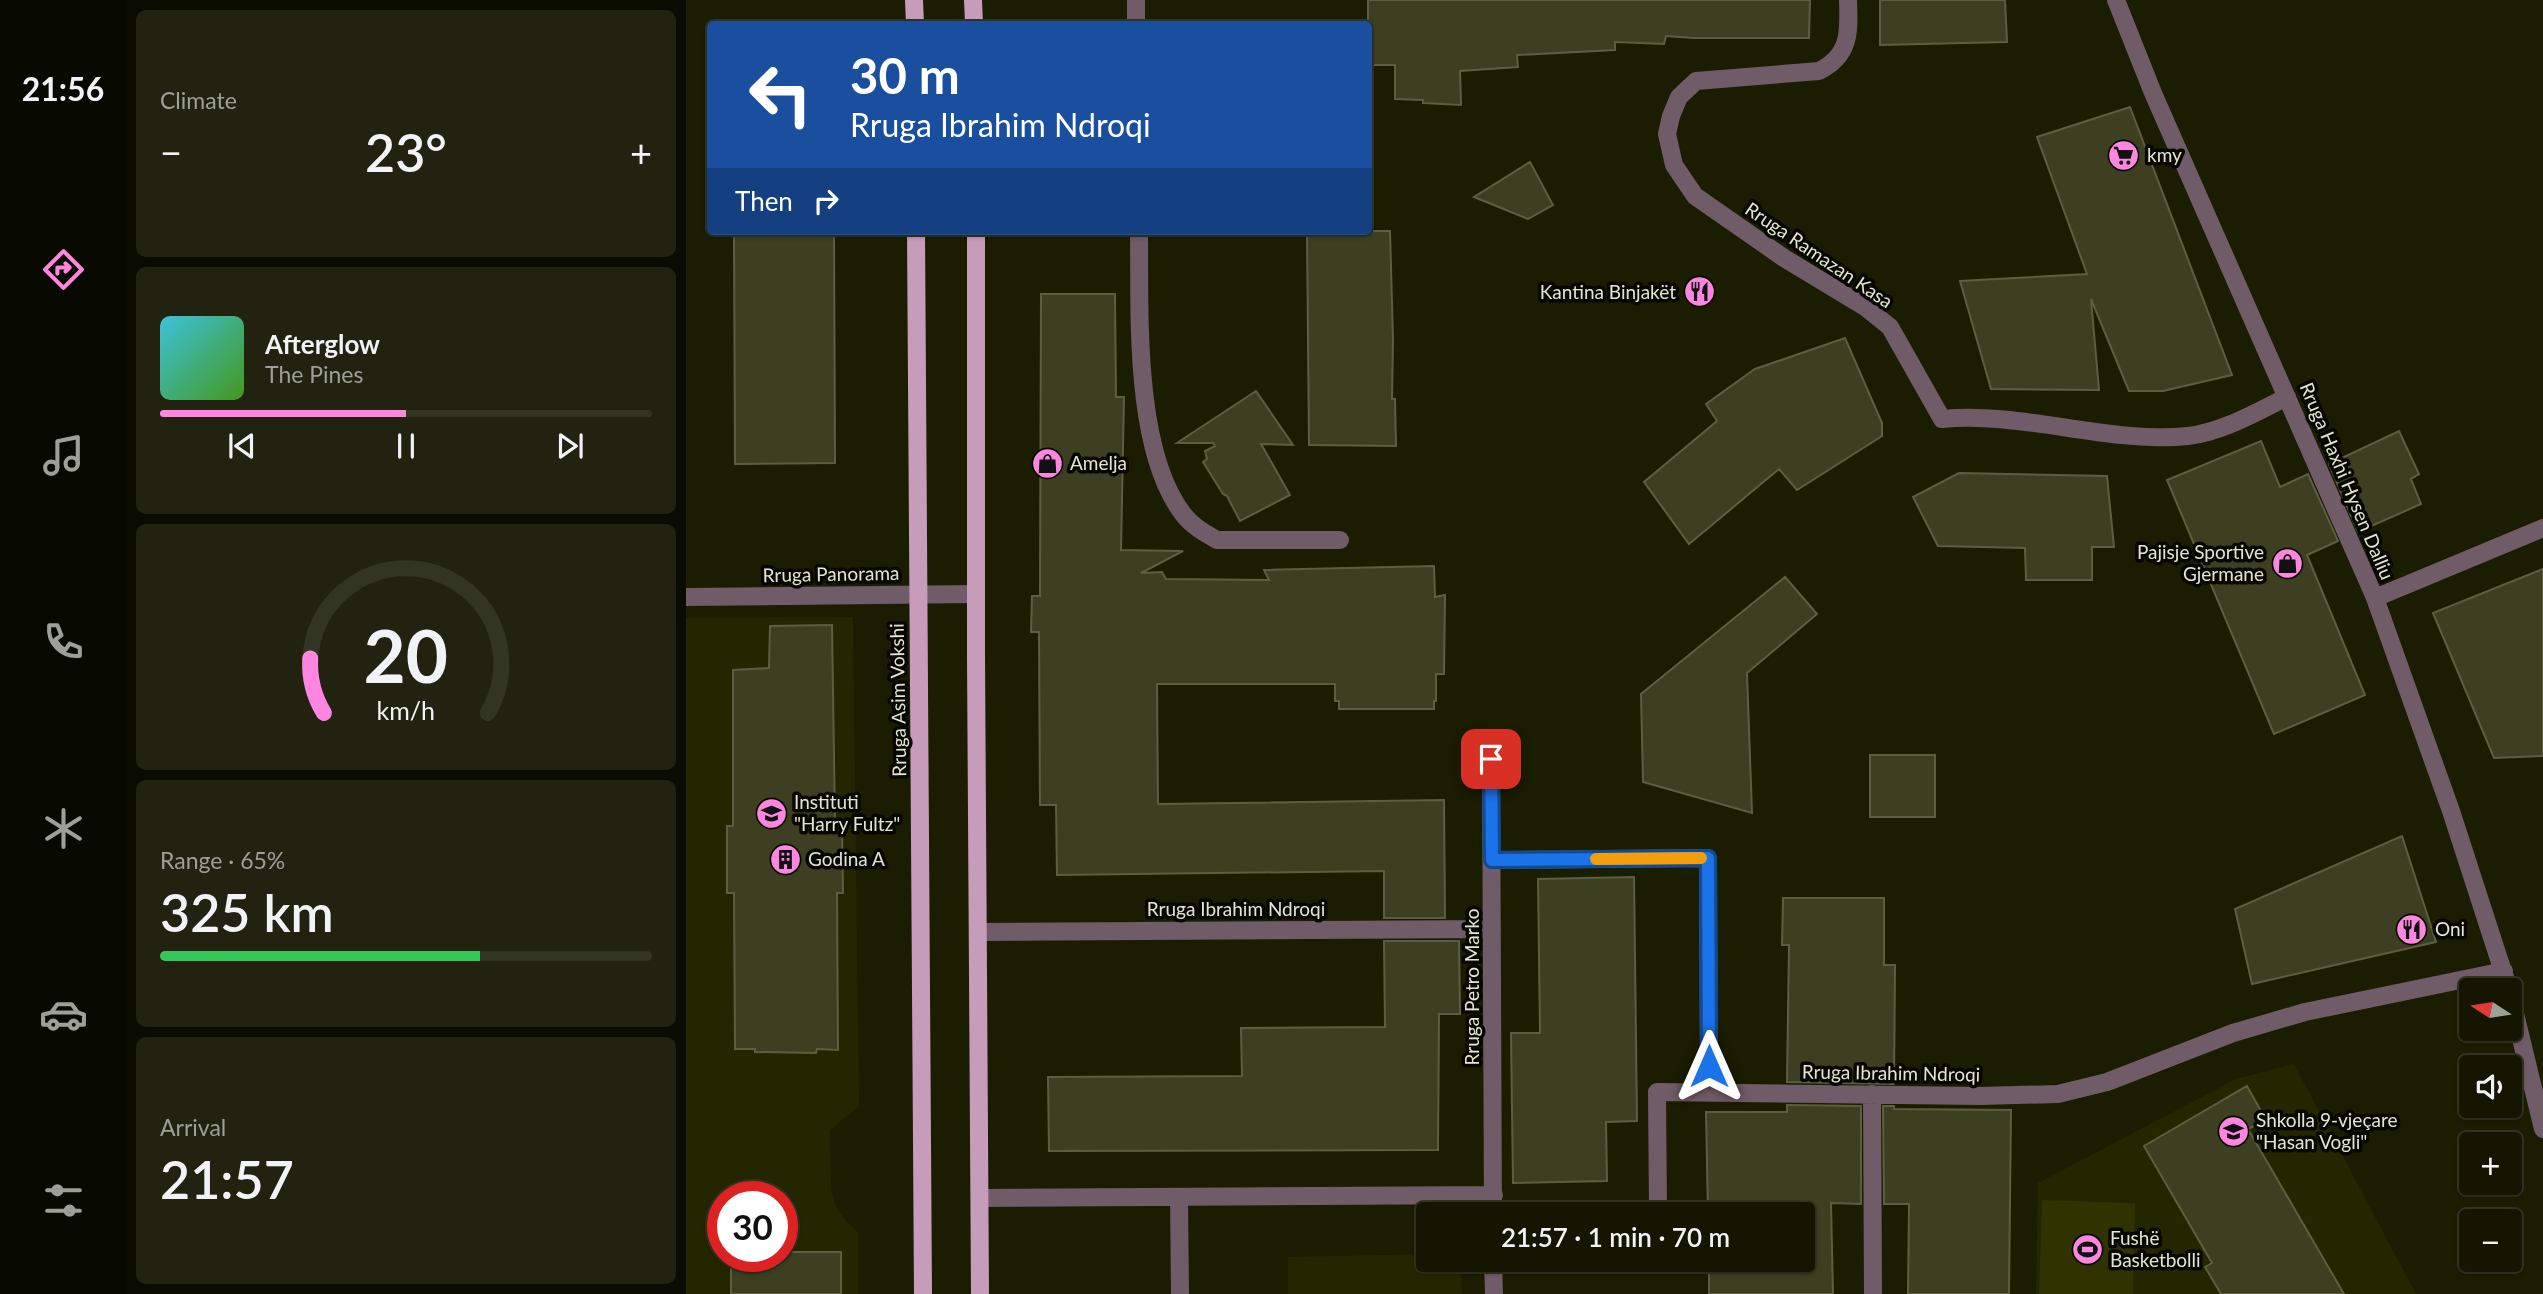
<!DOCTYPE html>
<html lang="en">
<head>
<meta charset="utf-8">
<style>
	:root { --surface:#141601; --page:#212310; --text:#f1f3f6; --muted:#9d9f99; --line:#333523; --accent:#fe86e0 }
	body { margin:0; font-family:Lato,sans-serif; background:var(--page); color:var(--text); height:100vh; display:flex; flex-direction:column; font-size:26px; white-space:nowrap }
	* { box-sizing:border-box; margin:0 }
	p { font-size:23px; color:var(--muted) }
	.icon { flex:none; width:38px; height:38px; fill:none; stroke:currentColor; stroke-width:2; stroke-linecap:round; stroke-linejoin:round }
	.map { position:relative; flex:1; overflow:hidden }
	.details { display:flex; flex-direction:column; gap:10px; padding:10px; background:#0b0c01; width:560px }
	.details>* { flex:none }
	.top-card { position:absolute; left:21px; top:21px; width:665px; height:214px; border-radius:7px; box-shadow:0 2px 5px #0004,0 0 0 2px var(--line); background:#1a4fa0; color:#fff; overflow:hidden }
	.needle { width:46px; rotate:282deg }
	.buttons { position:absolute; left:1773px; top:978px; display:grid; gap:14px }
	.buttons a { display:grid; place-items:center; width:63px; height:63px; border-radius:7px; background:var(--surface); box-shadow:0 2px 5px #0004,0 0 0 2px var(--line); font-size:35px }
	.speed { position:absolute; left:21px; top:1181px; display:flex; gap:14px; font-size:35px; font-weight:700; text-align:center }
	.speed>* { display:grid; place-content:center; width:91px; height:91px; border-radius:50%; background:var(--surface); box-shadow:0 2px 5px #0004,0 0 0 2px var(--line); line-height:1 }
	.speed .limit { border:10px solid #d22; background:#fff; color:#111 }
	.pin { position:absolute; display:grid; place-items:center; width:60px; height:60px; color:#fff; margin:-30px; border-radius:14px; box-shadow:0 4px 10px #0006 }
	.me { position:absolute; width:77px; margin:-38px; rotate:0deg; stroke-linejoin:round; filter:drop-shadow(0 0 5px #0008) }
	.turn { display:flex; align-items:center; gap:24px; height:147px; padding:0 28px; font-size:32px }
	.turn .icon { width:91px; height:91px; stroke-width:2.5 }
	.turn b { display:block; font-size:49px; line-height:60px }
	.then { display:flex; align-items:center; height:66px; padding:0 28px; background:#0003; gap:14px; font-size:26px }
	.big { font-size:52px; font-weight:600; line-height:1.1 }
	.details .tile { flex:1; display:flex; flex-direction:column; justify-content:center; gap:10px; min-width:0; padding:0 24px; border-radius:10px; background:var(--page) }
	.details .dial { align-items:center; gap:0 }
	.dial svg { height:182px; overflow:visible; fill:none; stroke:var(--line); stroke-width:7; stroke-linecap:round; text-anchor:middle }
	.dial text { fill:var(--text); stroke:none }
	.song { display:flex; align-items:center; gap:21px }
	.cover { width:84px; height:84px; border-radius:10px; background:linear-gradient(135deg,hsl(190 70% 55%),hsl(100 70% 35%)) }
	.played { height:7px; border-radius:4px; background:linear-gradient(90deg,var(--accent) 50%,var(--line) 50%) }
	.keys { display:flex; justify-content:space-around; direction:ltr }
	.heat { display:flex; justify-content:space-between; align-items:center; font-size:38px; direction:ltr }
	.charge { height:10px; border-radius:5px; background:linear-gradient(90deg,#34c759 65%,var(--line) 0) }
	.trip { position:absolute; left:730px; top:1202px; width:399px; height:70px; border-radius:7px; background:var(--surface); box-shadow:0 2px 5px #0004,0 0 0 2px var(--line); font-weight:600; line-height:70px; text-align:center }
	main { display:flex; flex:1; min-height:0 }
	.tab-bar { display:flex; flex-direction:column; width:126px; justify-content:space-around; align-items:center; background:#080900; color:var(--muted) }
	.tab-bar .icon { width:49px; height:49px }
	.tab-bar .current { color:var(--accent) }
	.tab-bar b { font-size:32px; color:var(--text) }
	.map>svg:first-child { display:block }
</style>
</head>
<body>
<main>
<nav class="tab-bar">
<b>21:56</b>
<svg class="icon current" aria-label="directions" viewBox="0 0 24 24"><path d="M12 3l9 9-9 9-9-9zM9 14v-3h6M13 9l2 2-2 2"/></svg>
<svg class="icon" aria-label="music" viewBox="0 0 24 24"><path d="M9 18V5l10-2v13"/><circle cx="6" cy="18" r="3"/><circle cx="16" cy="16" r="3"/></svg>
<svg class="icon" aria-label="phone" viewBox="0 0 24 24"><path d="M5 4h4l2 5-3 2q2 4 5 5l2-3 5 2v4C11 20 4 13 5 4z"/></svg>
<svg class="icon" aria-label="climate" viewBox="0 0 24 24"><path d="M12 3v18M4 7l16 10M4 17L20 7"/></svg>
<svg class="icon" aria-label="car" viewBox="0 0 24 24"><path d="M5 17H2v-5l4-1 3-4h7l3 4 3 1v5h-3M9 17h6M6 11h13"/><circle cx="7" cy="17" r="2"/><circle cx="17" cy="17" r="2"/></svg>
<svg class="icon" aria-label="filters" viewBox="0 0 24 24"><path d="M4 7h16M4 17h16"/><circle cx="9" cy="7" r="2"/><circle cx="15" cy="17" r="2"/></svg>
</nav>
<section class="details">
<div class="tile"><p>Climate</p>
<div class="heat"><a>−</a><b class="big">23°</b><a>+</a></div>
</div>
<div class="tile">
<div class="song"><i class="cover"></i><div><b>Afterglow</b><p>The Pines</p></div></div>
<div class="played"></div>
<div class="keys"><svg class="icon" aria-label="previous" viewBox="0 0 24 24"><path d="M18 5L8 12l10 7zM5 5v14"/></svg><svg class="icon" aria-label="pause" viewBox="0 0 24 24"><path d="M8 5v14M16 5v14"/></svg><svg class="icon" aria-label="next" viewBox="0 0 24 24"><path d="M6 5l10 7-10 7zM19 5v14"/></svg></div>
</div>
<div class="tile dial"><svg viewBox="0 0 100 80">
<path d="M14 69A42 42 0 1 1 86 69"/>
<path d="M14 69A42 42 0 0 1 8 45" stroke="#fe86e0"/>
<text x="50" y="56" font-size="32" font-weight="700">20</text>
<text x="50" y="72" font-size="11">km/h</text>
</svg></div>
<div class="tile"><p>Range · 65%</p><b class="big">325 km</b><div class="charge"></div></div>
<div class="tile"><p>Arrival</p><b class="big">21:57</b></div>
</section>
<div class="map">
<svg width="1857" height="1294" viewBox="0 0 1857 1294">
	<rect width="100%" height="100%" fill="#1b1d01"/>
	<!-- built -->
	<path fill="#242600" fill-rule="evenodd" d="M167 617 173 1106 144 1130 145 1190 150 1207 161 1223 172 1232V1294H0V618ZM37 1197H96V1256H37Z
		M1608 1064 1730 1294H1350L1352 1183 1550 1079Z
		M742 1254V1260H775L776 1294H602V1257Z"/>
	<!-- green -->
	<path fill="#303200" d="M1356 1200 1449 1203 1447 1294H1353Z"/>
	<!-- building -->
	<path fill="#3d3f21" stroke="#5c5f3f" stroke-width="2" d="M682 0H1124L1123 38H1008L980 36 978 44 929 42V50L831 55 832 67 774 71 775 105 737 103V100L709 99V65H682Z
		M1194 0H1319L1321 42 1194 45Z
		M1444 107 1546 375 1477 391H1443L1405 299 1413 390 1305 389 1274 281 1401 274 1351 137Z
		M844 162 867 205 842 219 788 197Z
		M48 231H148L149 463 49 464Z
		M621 231H704L707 340 706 399H709L710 446 623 445Z
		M355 294H429L430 397H438L435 550 497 551 455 573 476 572 480 579 583 580 578 570 748 566 749 597 759 595 758 674H750V701H748V709H653V701H649V684H471L472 804 758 800 759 918H698V871L371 875 370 805H354L353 632H345L346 596H354Z
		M1159 338 1196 423V436L1111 490 1093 469 1003 544 958 482 1031 421 1020 404 1069 369Z
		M570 391 607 445 575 444 604 495 554 521 541 496 537 494 517 462 521 459 519 451 529 446 527 443H491Z
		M1713 431 1733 474 1725 479 1735 504 1672 532 1643 464Z
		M1575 441 1594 487 1622 474 1652 541 1621 555 1679 695 1588 734 1481 480Z
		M1273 473 1421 476 1428 547H1406V580H1340L1339 548 1252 546 1227 497Z
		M1857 569V756L1808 758 1747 613Z
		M1099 577 1131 614 1061 673 1066 813 957 782 955 694Z
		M146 625 149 824 156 825 157 893H151L152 1050 131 1049 130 1053 69 1052V1049H49L48 893H41V826H47V670L83 668 84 626Z
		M1184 755H1249V817H1184Z
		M1716 836 1750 942 1566 984 1549 909Z
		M948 877 951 1121 920 1122 921 1181 827 1183 825 1033H854L852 879Z
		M1097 898H1198V965H1209L1208 1084 1101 1082 1103 945H1096Z
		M698 941H773L774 1014H753L752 1150 363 1151 362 1077 556 1076 555 1028 699 1027Z
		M1561 1086 1580 1120 1562 1129 1658 1294H1535L1519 1267 1526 1263 1458 1146Z
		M1101 1105 1175 1106V1204L1145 1203 1147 1294H1023V1260H1116V1214H1022L1020 1112H1101Z
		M1197 1106H1208V1109L1325 1110 1323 1294H1222L1223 1204H1198Z
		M96 1252H155V1294H45V1256H96Z"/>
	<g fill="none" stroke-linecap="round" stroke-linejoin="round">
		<!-- minor -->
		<path stroke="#705b69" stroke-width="18" d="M450 0V24
			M1162 0C1163 31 1165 55 1133 71L1010 81 993 97 985 116 981 134 988 165 1009 196 1098 258 1179 307 1204 327 1256 419C1337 411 1422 444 1502 436 1537 432 1570 412 1601 397
			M1430 0 1467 93 1689 598 1765 811 1823 990
			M453 231C454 310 447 449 497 514 506 526 519 533 531 540H654
			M0 597 290 594
			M1689 598 1857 528
			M805 759 807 1214
			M806 860 1022 858 1023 1092
			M293 932 806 929
			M1824 993 1857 1129
			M1186 1094 1187 1294
			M294 1198 808 1195
			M493 1198 494 1294
			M972 1214 971 1092 1294 1096 1372 1094 1421 1082 1547 1033 1619 1012 1818 971
			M807 1260 808 1294"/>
		<!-- primary -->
		<path stroke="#c79cba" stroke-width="18" d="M228 0 229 24
			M287 0 288 24
			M230 231 237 1294
			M290 231V657L294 1294"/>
	</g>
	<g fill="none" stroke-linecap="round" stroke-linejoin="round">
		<defs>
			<path id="route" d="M805 759 806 860 1022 858 1023 1066"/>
		</defs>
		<!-- route casing -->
		<use href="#route" stroke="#114b97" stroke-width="18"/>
		<!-- route -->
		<use href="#route" stroke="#1a73e8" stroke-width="12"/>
		<!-- slow -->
		<path stroke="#f59e0b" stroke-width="12" d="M910 859 1015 858"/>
	</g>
	<!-- icons -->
	<defs>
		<symbol id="supermarket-disc" viewBox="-11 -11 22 22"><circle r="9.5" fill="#fe86e0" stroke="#060700"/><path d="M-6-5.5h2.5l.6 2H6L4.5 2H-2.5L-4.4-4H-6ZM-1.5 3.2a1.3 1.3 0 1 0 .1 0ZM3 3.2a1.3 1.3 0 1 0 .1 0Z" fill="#111"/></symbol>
		<symbol id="restaurant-disc" viewBox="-11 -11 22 22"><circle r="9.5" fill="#fe86e0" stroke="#060700"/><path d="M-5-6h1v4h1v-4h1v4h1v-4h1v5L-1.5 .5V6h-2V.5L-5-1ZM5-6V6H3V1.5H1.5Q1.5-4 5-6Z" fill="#111"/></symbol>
		<symbol id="shop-disc" viewBox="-11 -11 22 22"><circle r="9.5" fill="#fe86e0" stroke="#060700"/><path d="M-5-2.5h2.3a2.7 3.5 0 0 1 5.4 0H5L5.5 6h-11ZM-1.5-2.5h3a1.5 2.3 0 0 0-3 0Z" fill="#111"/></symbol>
		<symbol id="university-disc" viewBox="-11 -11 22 22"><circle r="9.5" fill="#fe86e0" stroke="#060700"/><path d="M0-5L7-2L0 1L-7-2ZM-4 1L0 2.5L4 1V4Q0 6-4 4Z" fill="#111"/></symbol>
		<symbol id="building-disc" viewBox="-11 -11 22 22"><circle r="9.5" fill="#fe86e0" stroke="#060700"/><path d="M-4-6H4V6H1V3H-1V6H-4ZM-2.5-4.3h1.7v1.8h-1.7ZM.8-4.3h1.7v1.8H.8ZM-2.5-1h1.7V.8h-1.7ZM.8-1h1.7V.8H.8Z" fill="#111"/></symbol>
		<symbol id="school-disc" viewBox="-11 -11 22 22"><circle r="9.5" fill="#fe86e0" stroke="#060700"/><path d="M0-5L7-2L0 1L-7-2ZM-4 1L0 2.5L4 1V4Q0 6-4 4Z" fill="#111"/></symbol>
		<symbol id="stadium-disc" viewBox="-11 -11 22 22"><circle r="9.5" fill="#fe86e0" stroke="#060700"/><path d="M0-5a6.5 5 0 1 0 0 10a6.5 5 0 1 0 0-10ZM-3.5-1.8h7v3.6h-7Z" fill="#111"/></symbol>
	</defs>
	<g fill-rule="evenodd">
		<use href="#supermarket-disc" x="1420" y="138" width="35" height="35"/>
		<use href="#restaurant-disc" x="996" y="274" width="35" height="35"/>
		<use href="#shop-disc" x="344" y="446" width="35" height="35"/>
		<use href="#shop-disc" x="1584" y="546" width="35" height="35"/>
		<use href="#university-disc" x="68" y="796" width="35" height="35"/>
		<use href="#building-disc" x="82" y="842" width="35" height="35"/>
		<use href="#restaurant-disc" x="1708" y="912" width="35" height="35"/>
		<use href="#school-disc" x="1530" y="1114" width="35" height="35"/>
		<use href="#stadium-disc" x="1384" y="1232" width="35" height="35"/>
	</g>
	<g text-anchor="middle" stroke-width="7" stroke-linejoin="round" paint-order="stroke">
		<!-- poi labels -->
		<g font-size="19" fill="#e3e5d3" stroke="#060700" text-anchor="start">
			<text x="1461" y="162">kmy</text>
			<text x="990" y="299" text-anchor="end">Kantina Binjakët</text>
			<text x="384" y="470">Amelja</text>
			<text x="1578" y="559" text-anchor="end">Pajisje Sportive<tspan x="1578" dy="22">Gjermane</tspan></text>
			<text x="108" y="809">Instituti<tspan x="108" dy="22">"Harry Fultz"</tspan></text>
			<text x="122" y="866">Godina A</text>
			<text x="1749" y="936">Oni</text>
			<text x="1570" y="1127">Shkolla 9-vjeçare<tspan x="1570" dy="22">"Hasan Vogli"</tspan></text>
			<text x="1424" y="1245">Fushë<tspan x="1424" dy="22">Basketbolli</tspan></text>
		</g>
		<!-- street labels -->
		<g font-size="19" fill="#e3e5d3" stroke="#060700">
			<text transform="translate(1133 255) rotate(34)" y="7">Rruga Ramazan Kasa</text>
			<text transform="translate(1661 481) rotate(67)" y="7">Rruga Haxhi Hysen Dalliu</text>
			<text transform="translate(145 574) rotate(-1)" y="7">Rruga Panorama</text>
			<text transform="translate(212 700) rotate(-91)" y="7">Rruga Asim Vokshi</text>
			<text x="550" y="916">Rruga Ibrahim Ndroqi</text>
			<text transform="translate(786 987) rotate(-90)" y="7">Rruga Petro Marko</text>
			<text transform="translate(1205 1073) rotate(1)" y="7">Rruga Ibrahim Ndroqi</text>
		</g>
	</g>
</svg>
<div class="buttons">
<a><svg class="needle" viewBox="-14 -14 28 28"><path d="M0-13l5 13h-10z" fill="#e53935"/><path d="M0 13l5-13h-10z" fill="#9d9f99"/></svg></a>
<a><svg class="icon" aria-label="sound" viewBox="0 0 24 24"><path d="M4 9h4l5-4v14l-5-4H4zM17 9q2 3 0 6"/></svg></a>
<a>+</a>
<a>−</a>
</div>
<div class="speed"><div class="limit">30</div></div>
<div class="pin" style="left:805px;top:759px;background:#d93025"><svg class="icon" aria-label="arrive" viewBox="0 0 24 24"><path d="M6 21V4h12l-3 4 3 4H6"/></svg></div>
<svg class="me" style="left:1023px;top:1066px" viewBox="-20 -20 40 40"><path d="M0-17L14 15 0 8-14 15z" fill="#1a73e8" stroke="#fff" stroke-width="4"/></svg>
<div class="trip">21:57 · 1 min · 70 m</div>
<div class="top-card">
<div class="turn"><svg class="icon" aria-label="left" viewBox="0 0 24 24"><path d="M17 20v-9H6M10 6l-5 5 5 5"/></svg><div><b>30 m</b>Rruga Ibrahim Ndroqi</div></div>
<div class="then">Then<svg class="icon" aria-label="right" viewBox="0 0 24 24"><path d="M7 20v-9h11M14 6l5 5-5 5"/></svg></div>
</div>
</div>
</main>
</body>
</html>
